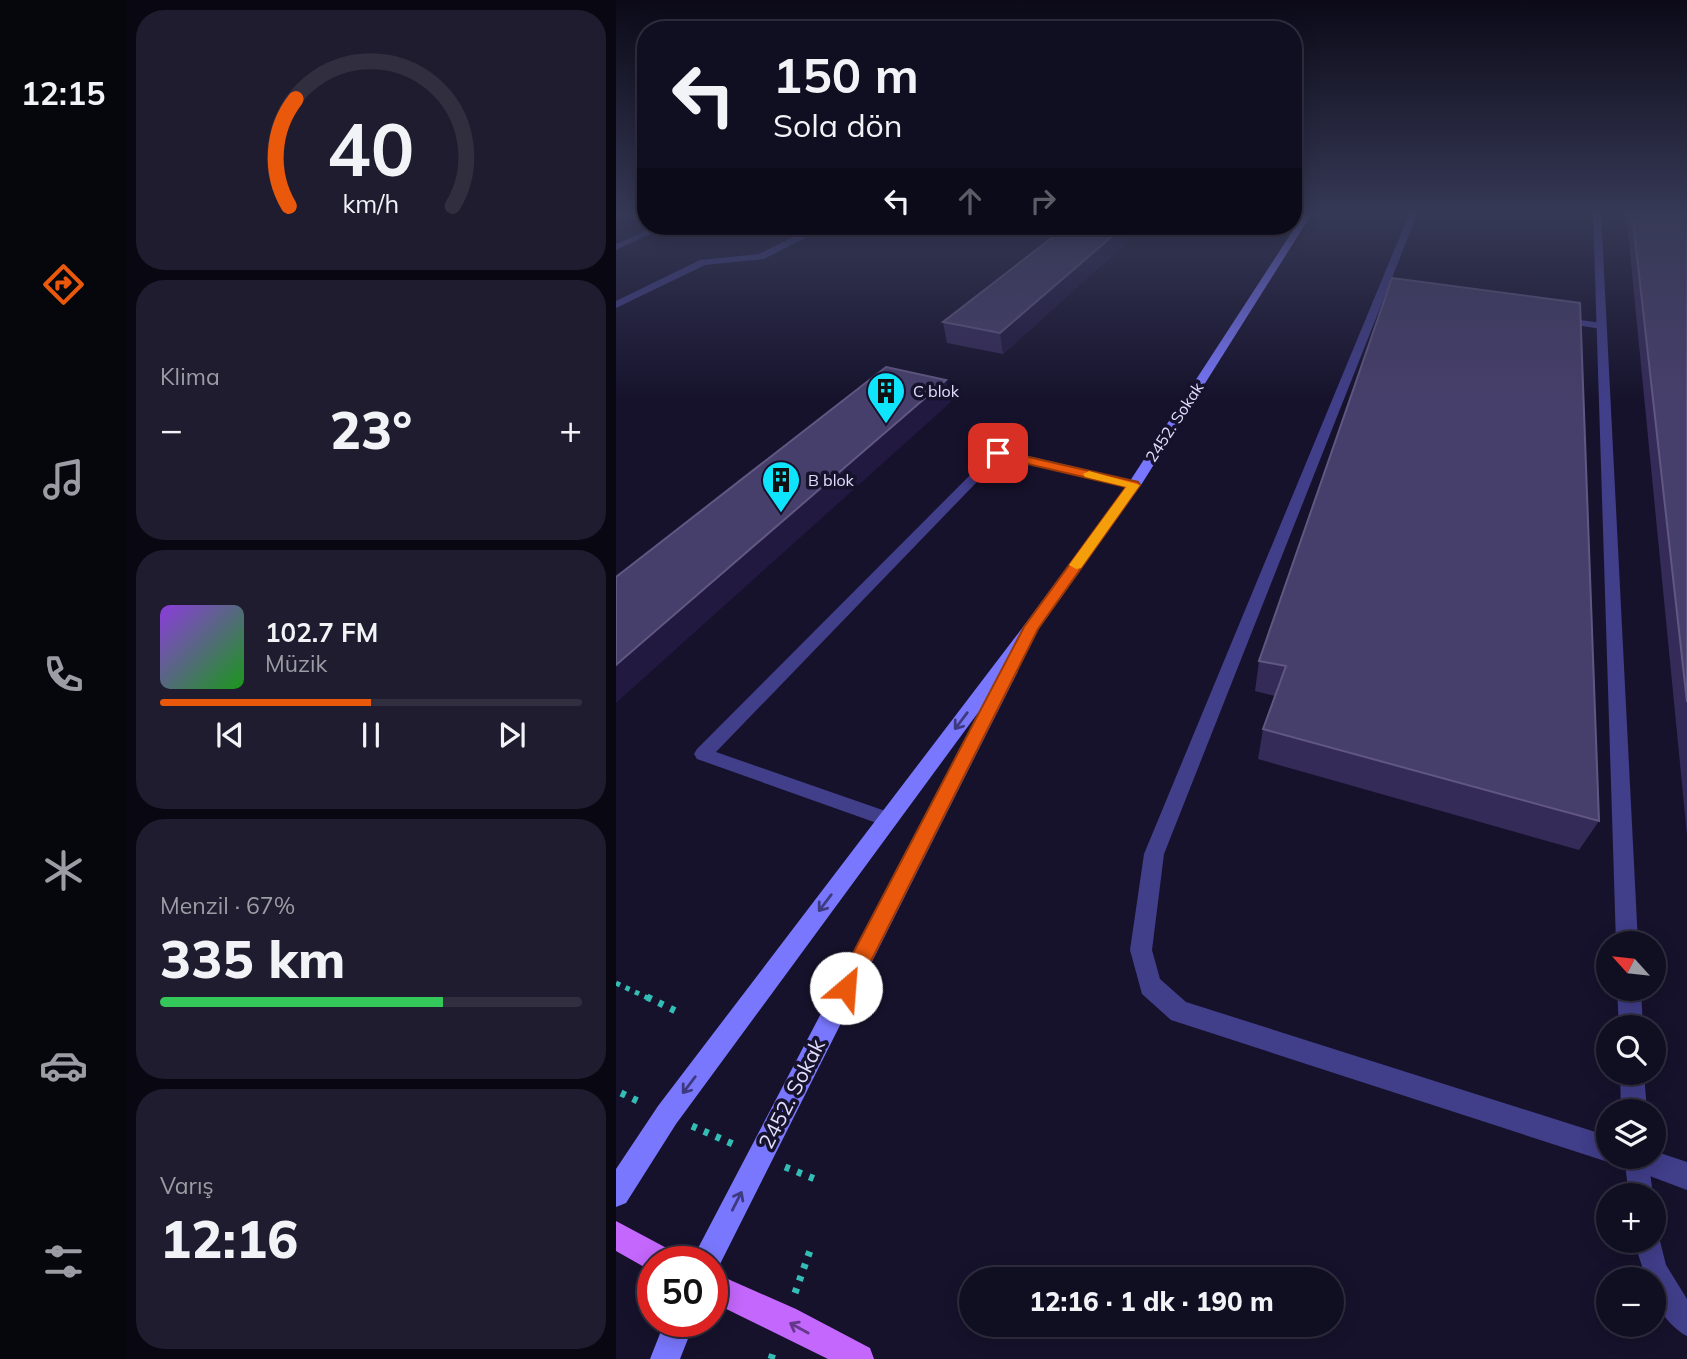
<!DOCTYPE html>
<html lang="tr">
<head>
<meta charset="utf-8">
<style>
	:root { --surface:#100e21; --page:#1e1c2e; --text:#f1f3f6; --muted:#9c9ca5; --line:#302e3f; --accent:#ea580c }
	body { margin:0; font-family:Mulish,sans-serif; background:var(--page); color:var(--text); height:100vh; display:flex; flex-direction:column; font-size:26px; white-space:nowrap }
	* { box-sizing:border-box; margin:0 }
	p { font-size:23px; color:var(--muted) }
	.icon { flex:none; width:38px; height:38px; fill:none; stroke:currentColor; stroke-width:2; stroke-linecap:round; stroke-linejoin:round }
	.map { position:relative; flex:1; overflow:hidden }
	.side { display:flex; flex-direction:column; gap:10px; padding:10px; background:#090812; width:490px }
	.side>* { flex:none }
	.top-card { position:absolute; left:21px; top:21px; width:665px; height:214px; border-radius:28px; box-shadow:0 4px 18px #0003,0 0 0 2px var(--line); background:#100e21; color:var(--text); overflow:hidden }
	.needle { width:46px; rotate:297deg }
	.fabs { position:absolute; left:980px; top:931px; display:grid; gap:14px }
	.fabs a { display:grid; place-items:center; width:70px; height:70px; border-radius:50%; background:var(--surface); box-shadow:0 4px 18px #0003,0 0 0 2px var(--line); font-size:35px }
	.speed { position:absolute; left:21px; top:1246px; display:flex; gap:14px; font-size:35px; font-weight:700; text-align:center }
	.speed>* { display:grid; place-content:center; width:91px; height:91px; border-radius:50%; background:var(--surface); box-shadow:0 4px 18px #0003,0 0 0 2px var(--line); line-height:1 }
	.speed .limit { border:10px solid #d22; background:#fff; color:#111 }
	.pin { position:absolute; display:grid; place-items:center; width:60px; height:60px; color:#fff; margin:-30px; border-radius:14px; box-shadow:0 4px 10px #0006 }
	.me { position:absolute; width:77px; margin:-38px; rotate:27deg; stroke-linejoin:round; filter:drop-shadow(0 0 5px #0008) }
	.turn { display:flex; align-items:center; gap:24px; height:147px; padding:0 21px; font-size:32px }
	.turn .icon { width:91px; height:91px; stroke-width:2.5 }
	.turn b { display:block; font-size:49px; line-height:60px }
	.lanes { display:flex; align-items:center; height:66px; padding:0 21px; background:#0003; justify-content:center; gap:35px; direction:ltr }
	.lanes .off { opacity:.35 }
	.big { font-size:52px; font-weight:800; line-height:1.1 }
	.side .tile { flex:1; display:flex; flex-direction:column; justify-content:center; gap:10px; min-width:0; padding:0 24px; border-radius:28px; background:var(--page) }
	.side .dial { align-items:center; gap:0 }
	.dial svg { height:182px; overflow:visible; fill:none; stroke:var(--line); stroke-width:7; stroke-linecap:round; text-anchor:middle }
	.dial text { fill:var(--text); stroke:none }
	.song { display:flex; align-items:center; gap:21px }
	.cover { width:84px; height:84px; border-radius:10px; background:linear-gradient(135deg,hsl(270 70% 55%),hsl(120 70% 35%)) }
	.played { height:7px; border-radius:4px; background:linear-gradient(90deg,var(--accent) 50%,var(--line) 50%) }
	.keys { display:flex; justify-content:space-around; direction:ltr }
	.heat { display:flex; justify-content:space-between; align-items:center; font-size:38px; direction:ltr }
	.charge { height:10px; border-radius:5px; background:linear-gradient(90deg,#34c759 67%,var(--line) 0) }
	.trip { position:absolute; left:343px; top:1267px; width:385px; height:70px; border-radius:35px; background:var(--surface); box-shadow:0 4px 18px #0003,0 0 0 2px var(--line); font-weight:800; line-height:70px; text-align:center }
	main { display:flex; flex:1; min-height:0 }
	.menu { display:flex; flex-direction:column; width:126px; justify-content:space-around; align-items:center; background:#06060d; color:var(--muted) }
	.menu .icon { width:49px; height:49px }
	.menu .on { color:var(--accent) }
	.menu b { font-size:32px; color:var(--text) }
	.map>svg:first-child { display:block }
</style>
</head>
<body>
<main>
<nav class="menu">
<b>12:15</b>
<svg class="icon on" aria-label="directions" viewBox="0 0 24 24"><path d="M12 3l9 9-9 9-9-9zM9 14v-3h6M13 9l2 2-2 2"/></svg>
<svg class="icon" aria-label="music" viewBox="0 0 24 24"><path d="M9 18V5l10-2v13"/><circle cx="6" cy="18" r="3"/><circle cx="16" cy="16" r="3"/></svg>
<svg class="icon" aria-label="phone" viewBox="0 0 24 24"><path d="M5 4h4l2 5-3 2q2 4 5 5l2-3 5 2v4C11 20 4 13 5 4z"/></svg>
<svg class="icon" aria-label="climate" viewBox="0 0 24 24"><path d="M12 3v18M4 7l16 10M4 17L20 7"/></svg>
<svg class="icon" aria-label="car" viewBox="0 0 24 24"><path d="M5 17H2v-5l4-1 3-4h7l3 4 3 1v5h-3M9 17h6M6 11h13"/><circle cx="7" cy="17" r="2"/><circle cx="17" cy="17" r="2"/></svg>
<svg class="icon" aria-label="filters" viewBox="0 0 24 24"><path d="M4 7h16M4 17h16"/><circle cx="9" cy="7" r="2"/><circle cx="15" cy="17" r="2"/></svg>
</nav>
<section class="side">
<div class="tile dial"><svg viewBox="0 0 100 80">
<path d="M14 69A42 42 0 1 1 86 69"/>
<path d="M14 69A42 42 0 0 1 17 22" stroke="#ea580c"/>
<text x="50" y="56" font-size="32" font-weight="700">40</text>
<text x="50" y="72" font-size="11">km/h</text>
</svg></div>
<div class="tile"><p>Klima</p>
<div class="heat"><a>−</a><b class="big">23°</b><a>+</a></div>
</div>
<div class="tile">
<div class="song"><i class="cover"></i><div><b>102.7 FM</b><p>Müzik</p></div></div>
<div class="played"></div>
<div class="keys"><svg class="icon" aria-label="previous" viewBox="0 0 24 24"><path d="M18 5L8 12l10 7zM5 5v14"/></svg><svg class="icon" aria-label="pause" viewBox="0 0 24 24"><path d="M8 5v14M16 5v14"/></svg><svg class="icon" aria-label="next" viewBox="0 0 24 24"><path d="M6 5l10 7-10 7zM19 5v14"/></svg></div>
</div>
<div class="tile"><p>Menzil · 67%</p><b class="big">335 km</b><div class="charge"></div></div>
<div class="tile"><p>Varış</p><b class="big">12:16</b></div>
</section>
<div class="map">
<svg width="1071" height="1359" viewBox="0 0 1071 1359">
	<rect width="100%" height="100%" fill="#16122c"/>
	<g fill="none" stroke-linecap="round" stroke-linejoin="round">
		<!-- path-far1 -->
		<path stroke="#33bdb4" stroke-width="5" stroke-dasharray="4.5 6" stroke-linecap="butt" d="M0 983 34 999"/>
		<!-- path -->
		<path stroke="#33bdb4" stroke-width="7" stroke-dasharray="5 8" stroke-linecap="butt" d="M31 997 66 1014
			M5 1093 26 1103
			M76 1126 119 1145
			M169 1167 199 1179
			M179 1293 196 1245
			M155 1359 159 1347"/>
		<!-- service -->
		<path fill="#413e8a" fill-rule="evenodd" d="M943 317 986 323 991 326 986 329 940 322 938 320Z
			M382 449 522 482 524 485 518 489 385 457 100 752 278 814 281 819 278 824 272 827 81 759 78 754 81 749 378 451Z
			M1008 1157H1032L1037 1195H1013Z
			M1038 1231 1044 1241 1050 1265 1071 1299V1336C1058 1330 1042 1311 1038 1297 1037 1292 1038 1284 1038 1279H1030L1018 1241H1038Z"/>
		<!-- minor -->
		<path fill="#413e8a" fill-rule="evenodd" d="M794 212H802L548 854 536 950 544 979 570 1002 992 1136V1157H1002L992 1162 555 1020 526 994 514 950 528 854Z
			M977 212H985L1022 943H1000Z
			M40 226H51L0 250V244Z
			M179 226H187L191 237 148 259 89 265 0 308V301L84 260 143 254 183 234Z
			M1001 989H1025L1027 1027H1003Z
			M1004 1073H1028L1031 1111H1005Z
			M1038 1151 1071 1162V1190L1007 1166 1003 1157H1038Z"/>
		<!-- secondary -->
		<path fill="#7977fd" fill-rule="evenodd" d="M689 212H697L525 485 396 666 402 671 100 1272 96 1274V1262H76L80 1252 364 710 60 1124 10 1203 0 1207V1169L42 1106 410 623 512 484Z
			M49 1321H79L64 1359H34Z"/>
		<!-- primary -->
		<path fill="#c467fc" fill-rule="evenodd" d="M0 1221 58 1252 62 1262H37V1272L0 1251Z
			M96 1272 180 1309 254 1348 258 1359H212L96 1302Z"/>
	</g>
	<!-- wall -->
	<path fill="#352b59" d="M0 212H30V222L0 217Z
		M1010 212H1071V835Z
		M53 226H109L93 233Z
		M451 226H529L387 354 331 343 327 322Z
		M776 278 983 821 963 850 642 759 647 729 659 696 639 691 643 661Z"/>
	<!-- shaded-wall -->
	<path fill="#211940" d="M90 226H109L93 233Z
		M508 226H529L387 354 384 333Z
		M330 380 335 402 0 703V665Z"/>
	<!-- building -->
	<path fill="#473f6b" stroke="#605882" stroke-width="2" d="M1016 212H1071V702Z
		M451 226H508L384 333 327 322Z
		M776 278 964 303 983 821 647 729 670 666 643 661Z
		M270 367 330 380 0 665V577Z"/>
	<!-- one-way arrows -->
	<defs><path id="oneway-shaft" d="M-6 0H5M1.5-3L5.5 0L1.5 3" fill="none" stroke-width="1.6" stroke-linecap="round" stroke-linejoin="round" transform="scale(1.75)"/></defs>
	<g stroke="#3e3a80">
		<use href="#oneway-shaft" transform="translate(345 721) rotate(127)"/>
		<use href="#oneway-shaft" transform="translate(209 903) rotate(127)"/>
		<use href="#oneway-shaft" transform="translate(73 1085) rotate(127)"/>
		<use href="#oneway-shaft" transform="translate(121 1201) rotate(-63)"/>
	</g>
	<use stroke="#64388a" href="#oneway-shaft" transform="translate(183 1328) rotate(-151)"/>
	<!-- sky -->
	<linearGradient id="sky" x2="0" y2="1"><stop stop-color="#0c0a18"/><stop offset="0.53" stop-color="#363956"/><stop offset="1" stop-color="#363956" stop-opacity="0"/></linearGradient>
	<rect width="1071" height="402" fill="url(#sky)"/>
	<!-- route -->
	<path fill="#ea580c" stroke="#983908" stroke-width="2" d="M382 450 522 482 524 485 422 629 238 995 230 998 223 995 220 988 223 980 408 627 510 487 378 456V451Z"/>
	<!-- slow -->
	<path fill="#f59e0b" d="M473 471 524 485 465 568 460 569 453 565 510 487 469 477 467 474Z"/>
	<!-- icons -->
	<defs>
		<symbol id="building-pin" viewBox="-11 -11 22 30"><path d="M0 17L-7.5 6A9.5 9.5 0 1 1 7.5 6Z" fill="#0ee4fb" stroke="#16122c"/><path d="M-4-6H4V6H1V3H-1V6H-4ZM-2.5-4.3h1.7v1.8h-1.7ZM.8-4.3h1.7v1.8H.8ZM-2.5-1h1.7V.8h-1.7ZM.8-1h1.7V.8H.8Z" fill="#111"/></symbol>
	</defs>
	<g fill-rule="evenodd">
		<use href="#building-pin" x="248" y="369" width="44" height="60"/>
		<use href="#building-pin" x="143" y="458" width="44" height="60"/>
	</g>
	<g text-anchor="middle" stroke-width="7" stroke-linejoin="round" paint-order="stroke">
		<!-- far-poi labels -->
		<g font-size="16" fill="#e1defe" stroke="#16122c" text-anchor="start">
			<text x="297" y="397">C blok</text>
			<text x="192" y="486">B blok</text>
		</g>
		<!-- far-street labels -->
		<g font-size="16" fill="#e1defe" stroke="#16122c">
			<text transform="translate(558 422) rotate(-57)" y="6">2452. Sokak</text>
		</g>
		<!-- near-street labels -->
		<g font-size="21" fill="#e1defe" stroke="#16122c">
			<text transform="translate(176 1094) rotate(-63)" y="7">2452. Sokak</text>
		</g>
	</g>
</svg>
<div class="fabs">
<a><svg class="needle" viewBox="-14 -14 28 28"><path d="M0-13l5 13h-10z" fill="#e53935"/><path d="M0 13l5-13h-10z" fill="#9c9ca5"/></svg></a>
<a><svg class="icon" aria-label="search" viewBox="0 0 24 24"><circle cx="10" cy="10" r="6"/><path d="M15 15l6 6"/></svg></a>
<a><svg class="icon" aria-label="layers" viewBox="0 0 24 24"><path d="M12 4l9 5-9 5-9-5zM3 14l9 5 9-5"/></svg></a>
<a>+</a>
<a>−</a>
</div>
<div class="speed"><div class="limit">50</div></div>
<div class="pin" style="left:382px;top:453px;background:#d93025"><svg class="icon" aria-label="arrive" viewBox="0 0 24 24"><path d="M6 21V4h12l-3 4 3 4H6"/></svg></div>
<svg class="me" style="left:230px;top:988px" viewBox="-20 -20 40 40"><circle r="19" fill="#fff"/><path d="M0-13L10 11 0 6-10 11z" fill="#ea580c"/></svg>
<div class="trip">12:16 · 1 dk · 190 m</div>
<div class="top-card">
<div class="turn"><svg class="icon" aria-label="left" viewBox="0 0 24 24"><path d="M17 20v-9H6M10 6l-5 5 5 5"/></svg><div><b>150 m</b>Sola dön</div></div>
<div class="lanes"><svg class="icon" aria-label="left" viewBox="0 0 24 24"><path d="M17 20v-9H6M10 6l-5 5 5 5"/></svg><svg class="icon off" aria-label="ahead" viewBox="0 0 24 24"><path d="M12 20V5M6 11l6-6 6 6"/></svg><svg class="icon off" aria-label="right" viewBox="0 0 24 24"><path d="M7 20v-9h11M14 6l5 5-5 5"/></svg></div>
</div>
</div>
</main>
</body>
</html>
